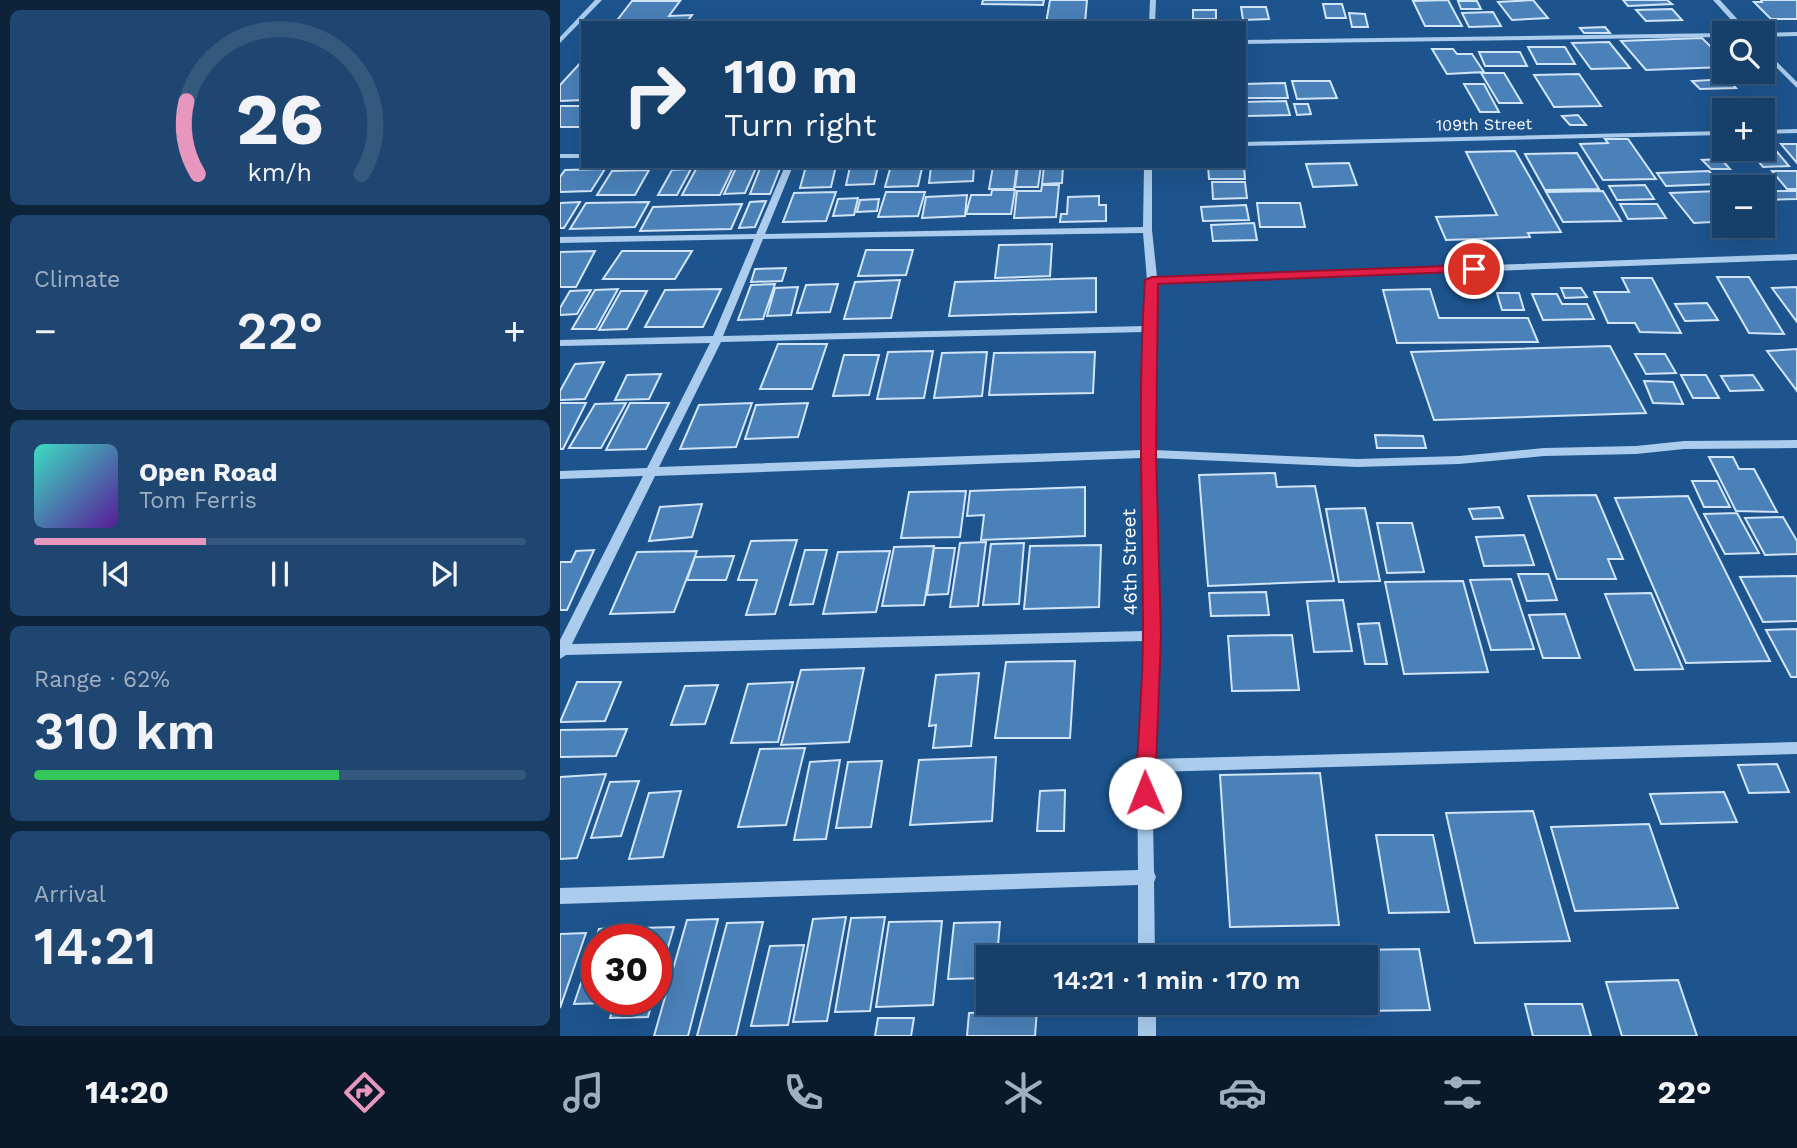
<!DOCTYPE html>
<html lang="en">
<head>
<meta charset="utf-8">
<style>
	:root { --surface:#163f6a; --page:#1f4670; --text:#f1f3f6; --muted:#9eafc1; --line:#35587e; --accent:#e797bd }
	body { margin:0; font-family:"Work Sans",sans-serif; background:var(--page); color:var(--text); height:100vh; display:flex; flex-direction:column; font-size:26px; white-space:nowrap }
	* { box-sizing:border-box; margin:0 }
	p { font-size:23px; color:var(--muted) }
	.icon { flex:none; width:38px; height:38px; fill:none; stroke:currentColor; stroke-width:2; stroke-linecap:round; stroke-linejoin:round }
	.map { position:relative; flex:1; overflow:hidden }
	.drawer { display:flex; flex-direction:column; gap:10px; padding:10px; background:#0c233a; width:560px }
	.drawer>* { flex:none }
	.hud { position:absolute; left:21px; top:21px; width:665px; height:147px; border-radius:0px; box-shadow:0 7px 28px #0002,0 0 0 2px var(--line); background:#163f6a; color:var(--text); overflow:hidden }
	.fabs { position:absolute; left:1152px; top:21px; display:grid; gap:14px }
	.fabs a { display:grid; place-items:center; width:63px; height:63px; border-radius:0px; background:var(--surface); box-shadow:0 7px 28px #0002,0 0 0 2px var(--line); font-size:35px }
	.speed { position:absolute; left:21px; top:924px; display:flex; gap:14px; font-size:35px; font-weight:700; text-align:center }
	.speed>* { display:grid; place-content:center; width:91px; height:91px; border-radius:50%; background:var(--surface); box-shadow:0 7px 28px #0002,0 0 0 2px var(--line); line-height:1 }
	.speed .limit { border:10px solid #d22; background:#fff; color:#111 }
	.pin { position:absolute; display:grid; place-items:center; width:60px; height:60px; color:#fff; margin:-30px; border:4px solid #fff; border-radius:50%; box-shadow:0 2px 7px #0007 }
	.me { position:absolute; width:77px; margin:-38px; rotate:359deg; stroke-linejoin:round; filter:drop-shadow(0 0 5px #0008) }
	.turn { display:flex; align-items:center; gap:24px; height:147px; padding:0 28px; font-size:32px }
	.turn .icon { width:91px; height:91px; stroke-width:2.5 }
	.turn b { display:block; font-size:49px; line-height:60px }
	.big { font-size:52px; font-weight:600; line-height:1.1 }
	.drawer .widget { flex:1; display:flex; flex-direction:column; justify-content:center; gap:10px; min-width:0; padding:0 24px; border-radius:10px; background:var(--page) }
	.drawer .dial { align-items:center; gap:0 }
	.dial svg { height:182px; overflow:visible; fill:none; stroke:var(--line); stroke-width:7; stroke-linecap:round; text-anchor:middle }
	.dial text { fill:var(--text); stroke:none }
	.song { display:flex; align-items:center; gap:21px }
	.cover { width:84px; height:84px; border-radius:10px; background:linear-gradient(135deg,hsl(170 70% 55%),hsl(270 70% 35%)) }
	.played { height:7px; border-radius:4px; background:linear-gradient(90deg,var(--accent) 35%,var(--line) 35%) }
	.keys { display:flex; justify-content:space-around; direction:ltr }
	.heat { display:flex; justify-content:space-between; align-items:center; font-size:38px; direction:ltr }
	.charge { height:10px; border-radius:5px; background:linear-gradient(90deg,#34c759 62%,var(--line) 0) }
	.trip { position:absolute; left:416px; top:945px; width:402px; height:70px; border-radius:0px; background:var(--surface); box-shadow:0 7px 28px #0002,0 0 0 2px var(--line); font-weight:600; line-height:70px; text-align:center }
	.menu { display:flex; height:112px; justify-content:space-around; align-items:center; background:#09192a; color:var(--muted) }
	.menu .icon { width:49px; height:49px }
	.menu .on { color:var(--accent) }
	.menu b { font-size:32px; color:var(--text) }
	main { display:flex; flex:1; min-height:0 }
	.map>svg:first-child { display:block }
</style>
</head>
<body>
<main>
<section class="drawer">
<div class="widget dial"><svg viewBox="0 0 100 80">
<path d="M14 69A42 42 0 1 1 86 69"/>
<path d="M14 69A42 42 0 0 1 9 37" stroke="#e797bd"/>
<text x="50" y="56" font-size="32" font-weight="700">26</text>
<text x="50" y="72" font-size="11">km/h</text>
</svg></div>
<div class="widget"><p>Climate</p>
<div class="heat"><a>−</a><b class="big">22°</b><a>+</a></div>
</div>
<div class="widget">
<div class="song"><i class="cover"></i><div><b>Open Road</b><p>Tom Ferris</p></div></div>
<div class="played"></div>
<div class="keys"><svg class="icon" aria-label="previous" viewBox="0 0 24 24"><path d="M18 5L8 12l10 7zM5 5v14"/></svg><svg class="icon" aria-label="pause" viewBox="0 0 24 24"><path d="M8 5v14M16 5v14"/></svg><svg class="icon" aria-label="next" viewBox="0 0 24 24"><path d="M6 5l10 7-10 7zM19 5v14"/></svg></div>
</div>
<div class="widget"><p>Range · 62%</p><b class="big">310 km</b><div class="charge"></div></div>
<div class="widget"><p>Arrival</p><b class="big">14:21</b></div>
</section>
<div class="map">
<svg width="1237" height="1036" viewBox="0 0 1237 1036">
	<rect width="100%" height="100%" fill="#1d548e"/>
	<!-- building -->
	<path fill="#4a81b8" stroke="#d1e5f9" stroke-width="2" d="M423 0H484L483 5 422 4Z
		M490 0H527L525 23H486Z
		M888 0 902 26H865L853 1Z
		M973 0 988 18 952 20 938 2Z
		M1063 0H1107L1112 4 1068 6Z
		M1201 0H1237V19H1211L1194 2H1202Z
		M72 1H120L109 16 132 15 126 23H55Z
		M898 1H917L921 9H901Z
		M763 4H782L786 18H766Z
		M681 7H706L709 19 683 20Z
		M1112 9 1122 20 1086 21 1076 10Z
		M633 10H656V19H633Z
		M933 12 941 26 909 27 902 13Z
		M789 13 805 14 808 27H792Z
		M1045 27 1050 33H1024L1020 28Z
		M1142 38 1164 60V67L1086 70 1061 41Z
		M1049 42 1070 68 1031 69 1012 43Z
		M968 47H1005L1015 64H977Z
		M872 49H893L897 54H912L924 72 887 74Z
		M919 52H960L967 66H925Z
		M23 60V100L0 101V85Z
		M921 73H944L962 103H939Z
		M1019 74 1041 106 994 107 974 75Z
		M1168 79 1176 88 1140 89 1132 81Z
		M732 81H770L777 98 737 99Z
		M725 83 728 98H684V84Z
		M904 84H924L939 112H920Z
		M726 101 730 115 686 116 684 102Z
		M734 104H748L751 114 737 115Z
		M0 106H23V127H0Z
		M1018 115 1026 125H1010L1002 116Z
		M895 119 900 126 880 127 875 120Z
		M1045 139H1068L1096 179 1043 180 1020 144 1048 143Z
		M1207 140 1229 166 1203 167 1188 149H1202V141Z
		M1221 144H1237V163Z
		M955 151 1001 232 968 233 970 237 886 240 876 217 937 215 906 152Z
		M1017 153 1039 189 985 190 965 154Z
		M1161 159 1170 169H1151L1142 160Z
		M789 163 797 185 753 187 746 164Z
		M201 166H221L210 194H190Z
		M246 166H276L271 187 240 188Z
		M318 166 314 184 286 185 290 167Z
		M414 166 413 181 369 183 371 167Z
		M433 166H457L454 189H429Z
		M458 166H481L478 187H455Z
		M484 166H503L502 183 482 184Z
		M648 166H684L685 179H649Z
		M173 168 160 195H122L136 169Z
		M176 168H196L185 193 164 194Z
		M362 168 358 186 325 187 330 169Z
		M45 169 31 191 0 192V177L5 170Z
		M131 169 117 195H98L112 170Z
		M89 170 75 195H37L52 171Z
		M1149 171 1160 184 1106 186 1097 173Z
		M1212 171H1237V189H1227Z
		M652 182H685L687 198 653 199Z
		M482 185H499L496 217 454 218 457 191H481Z
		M1085 185 1094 199 1057 200 1049 186Z
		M432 190H455L451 214H406L411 195H431Z
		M1043 191 1061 221 1003 222 986 192Z
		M1159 191 1164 196V226H1189L1197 234 1164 236 1152 222 1134 223 1110 193Z
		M1202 191H1237V199L1202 200Z
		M276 192 266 221 223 222 234 193Z
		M326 192H365L358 216 318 217Z
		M407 195 405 216 362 218 366 197Z
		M539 196V205H546V221L500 222 501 214H507L508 197Z
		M298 198 294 215 273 216 278 199Z
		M319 199 317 211 297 212 300 200Z
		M206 201 195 227 179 228 190 202Z
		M20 202 4 228H0V203Z
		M89 202 75 227 10 229 26 203Z
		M697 203H740L745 227H700Z
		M182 204 171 229 80 231 93 207Z
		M1060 204H1097L1106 218 1068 219Z
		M686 205 689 220 643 221 641 207Z
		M694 223 697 240 653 241 651 225Z
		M492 244 490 276 435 278 439 245Z
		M306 250H353L346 275 298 276Z
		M35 251 16 287H0V252Z
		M62 251H132L115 279H43Z
		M226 268 222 281 191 282 195 269Z
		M1157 277H1189L1224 334 1189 333Z
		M536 278V312L389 316 395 282Z
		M1062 278H1092L1121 333 1080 332 1075 323H1048L1034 292H1069Z
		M340 280 331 318 284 319 295 282Z
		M215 284 203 319 178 320 191 285Z
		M278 284 270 312 237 313 246 285Z
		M238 287 231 315 207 316 215 288Z
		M1237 287V322L1212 288Z
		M1001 288H1021L1027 297 1005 298Z
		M58 289 36 329H12L35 290Z
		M161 289 143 327H85L105 290Z
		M870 289 879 318H968L978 342 837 343 823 290Z
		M31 290 17 314 0 315V308L10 291Z
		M61 291H87L67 329 39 330Z
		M937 293H959L964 310H942Z
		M972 294H997L1002 304H1027L1034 319 983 320Z
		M1147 303 1158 320 1125 321 1115 304Z
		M218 344H267L252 389H200Z
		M1050 346 1086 413 874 420 851 352Z
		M1237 349V391L1207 351Z
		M373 351 364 398 317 399 328 352Z
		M427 352 422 396 374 398 382 353Z
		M535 352 533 393 429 395 434 353Z
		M1075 354H1105L1116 373 1086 374Z
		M284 355H319L309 395 273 396Z
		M44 362 25 399 0 400V391L15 364Z
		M101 374 89 399 55 400 67 375Z
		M1121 375H1146L1159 398H1133Z
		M1193 375 1203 390 1170 391 1161 376Z
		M1084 381 1113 382 1123 404 1093 403Z
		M0 403H26L3 449H0Z
		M66 403 41 448H9L35 404Z
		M70 403H109L86 449 46 450Z
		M192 403 176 447 120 449 139 405Z
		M248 403 238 437 185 439 196 405Z
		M815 435 863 436 866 448H817Z
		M1149 457H1173L1179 469H1194L1217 512 1176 511Z
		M715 473 717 487 755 486 774 581 648 586 639 475Z
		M1132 481H1157L1170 507H1144Z
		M525 487V536L421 540 424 515 407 516 410 491Z
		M406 491 400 537 341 538 349 492Z
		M1036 495 1063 559H1048L1056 579H997L968 496Z
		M1128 496 1210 661 1126 663 1055 498Z
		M142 504 132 537 89 541 100 507Z
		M939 507 943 518 913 519 909 509Z
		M805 508 820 581 779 582 766 509Z
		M1177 513 1199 553 1165 554 1144 514Z
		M1223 517 1237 541V554L1205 555 1185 518Z
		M817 523H852L864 572 827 573Z
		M964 535 974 565 924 566 916 537Z
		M237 540 215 614 186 615 197 580H178L191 541Z
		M426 542 418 606 390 607 400 543Z
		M464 543 459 604 423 605 431 544Z
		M541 545 539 607 464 609 470 546Z
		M374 546 364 605 322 606 334 547Z
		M374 548H395L388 594 367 595Z
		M34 550 7 610H0V562H11L16 551Z
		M245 550H267L253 604 230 605Z
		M137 551 114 612 50 614 77 552Z
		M330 551 316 612 263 614 278 552Z
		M174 556 166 580H127L135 557Z
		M958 574H988L997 600 967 601Z
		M1237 576V621L1203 622 1180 577Z
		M951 579 974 649 931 650 910 580Z
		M903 581 928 672 844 674 825 582Z
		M706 592 709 615 651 616 649 593Z
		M1091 593 1123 669 1075 670 1045 594Z
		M783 600 792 651 754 652 747 601Z
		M1005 614 1020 658H983L969 615Z
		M819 623 827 664H805L798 624Z
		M1237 629V677H1231L1206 630Z
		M732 635 739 690 672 691 668 636Z
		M515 661 510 738H435L446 662Z
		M304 668 289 742 221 745 241 670Z
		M419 673 411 746 373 748 376 725 369 726 376 675Z
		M17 682H61L45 721 0 722Z
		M233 682 218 742 171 743 188 684Z
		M158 685 145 724 111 725 125 686Z
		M67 729 56 756 0 757V730Z
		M245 748 226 825 178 827 200 749Z
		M436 757 432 821 350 825 359 760Z
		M280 760 266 839 234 840 250 762Z
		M322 761 311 827 276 828 288 762Z
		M1217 764 1229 792 1189 793 1178 765Z
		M760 773 779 925 670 927 660 775Z
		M46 774 17 858 0 859V777Z
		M79 781 61 836 31 838 50 782Z
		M505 790 504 831H477L480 791Z
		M121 791 103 857 69 859 89 793Z
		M1164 792 1177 822 1101 824 1090 794Z
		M973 811 1010 941 915 943 886 813Z
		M1089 824 1118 908 1015 911 991 827Z
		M816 835H873L889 912 829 913Z
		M286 917 267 1021 233 1022 253 919Z
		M325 917 310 1011 275 1012 291 918Z
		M158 919 128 1036H94L127 920Z
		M382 921 373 1005 316 1007 329 922Z
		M203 922 176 1036H137L167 923Z
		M440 922 437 957H429V978L388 979 394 923Z
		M70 927 66 940H37V999H47L46 1003 14 1004 39 929Z
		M114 927 96 987V940H74L78 928Z
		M26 933 0 1008V934Z
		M244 945 228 1025 191 1026 210 946Z
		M859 949 870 1010 803 1011 802 1003H807V957H796L795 950Z
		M1118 980 1137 1036H1062L1046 982Z
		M56 999H93L88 1017 50 1018Z
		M965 1004H1022L1031 1036H973Z
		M477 1010 475 1036H407L409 1013Z
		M318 1018H354L351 1036H315Z"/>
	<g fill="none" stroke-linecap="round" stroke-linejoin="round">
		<!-- minor -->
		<path fill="#abcced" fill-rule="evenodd" d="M35 0H42L0 43V37Z
			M590 0H596L595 23H589Z
			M1153 0H1160L1190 33H1183Z
			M1237 32V36L1202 37 1201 33Z
			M1164 33V37L684 44V40Z
			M1202 47 1237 82V88L1202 53Z
			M1237 129V133L1202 134V130Z
			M1164 131V135L684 146V142Z
			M0 154H23V158H0Z
			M225 166H233L205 234 583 227 584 166H592V230L597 277 1237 254V260L597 283 594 450 797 459 899 456 984 448 1076 446 1124 441 1237 440V448L1124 449 1076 454 984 456 899 464 797 467 594 458 599 636 592 759 1237 742V754L592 772 594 872 596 877 594 882 595 957H578V885L0 904V888L578 870 577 766 585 641 6 655 0 659V640L83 476 0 479V471L87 468 150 343 0 346V340L153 336 194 239 0 243V237L196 234ZM583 233 587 280 586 326 163 336 203 239ZM586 332 582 450 99 467 161 342ZM582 458 585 631 12 644 95 476Z
			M578 1003H596V1036H578Z"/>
	</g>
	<!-- route -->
	<path fill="#e11d48" stroke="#92132f" stroke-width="2" d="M914 265 921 269 919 271 598 284 596 454 601 636 595 793 592 799 585 802 578 799 575 793C578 740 583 686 583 633 583 515 577 398 585 280L592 277Z"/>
	<g text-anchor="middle" stroke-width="7" stroke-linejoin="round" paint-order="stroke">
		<!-- far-street labels -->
		<g font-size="16" fill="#fff" stroke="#1d548e">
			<text transform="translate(924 124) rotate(-1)" y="6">109th Street</text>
		</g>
		<!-- street labels -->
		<g font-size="19" fill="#fff" stroke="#1d548e">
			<text transform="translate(569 562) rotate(-91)" y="7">46th Street</text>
		</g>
	</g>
</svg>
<div class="fabs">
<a><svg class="icon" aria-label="search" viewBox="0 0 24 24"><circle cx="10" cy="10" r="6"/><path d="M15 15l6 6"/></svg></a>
<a>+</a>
<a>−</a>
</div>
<div class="speed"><div class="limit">30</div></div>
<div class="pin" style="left:914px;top:269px;background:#d93025"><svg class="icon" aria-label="arrive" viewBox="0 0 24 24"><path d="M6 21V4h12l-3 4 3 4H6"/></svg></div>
<svg class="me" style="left:585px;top:793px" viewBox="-20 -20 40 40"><circle r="19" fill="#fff"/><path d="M0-13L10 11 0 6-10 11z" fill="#e11d48"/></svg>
<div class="trip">14:21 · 1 min · 170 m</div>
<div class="hud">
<div class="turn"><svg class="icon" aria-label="right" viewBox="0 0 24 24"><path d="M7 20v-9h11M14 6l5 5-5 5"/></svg><div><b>110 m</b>Turn right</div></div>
</div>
</div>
</main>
<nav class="menu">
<b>14:20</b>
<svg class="icon on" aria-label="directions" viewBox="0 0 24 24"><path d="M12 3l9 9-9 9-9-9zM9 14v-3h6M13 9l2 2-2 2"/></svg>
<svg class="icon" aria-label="music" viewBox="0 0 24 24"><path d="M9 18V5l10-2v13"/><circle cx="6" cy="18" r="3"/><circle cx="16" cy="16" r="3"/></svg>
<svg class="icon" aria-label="phone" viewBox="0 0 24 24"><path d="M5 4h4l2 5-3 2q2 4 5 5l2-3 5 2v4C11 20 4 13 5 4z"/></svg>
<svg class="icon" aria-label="climate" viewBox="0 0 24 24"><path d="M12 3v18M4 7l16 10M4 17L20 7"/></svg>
<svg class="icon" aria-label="car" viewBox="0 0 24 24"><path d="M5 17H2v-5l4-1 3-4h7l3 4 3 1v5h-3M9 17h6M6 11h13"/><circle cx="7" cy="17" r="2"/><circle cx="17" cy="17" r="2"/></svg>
<svg class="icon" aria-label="filters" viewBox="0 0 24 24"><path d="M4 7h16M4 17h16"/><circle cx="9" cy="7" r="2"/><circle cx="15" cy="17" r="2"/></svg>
<b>22°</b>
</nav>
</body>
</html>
